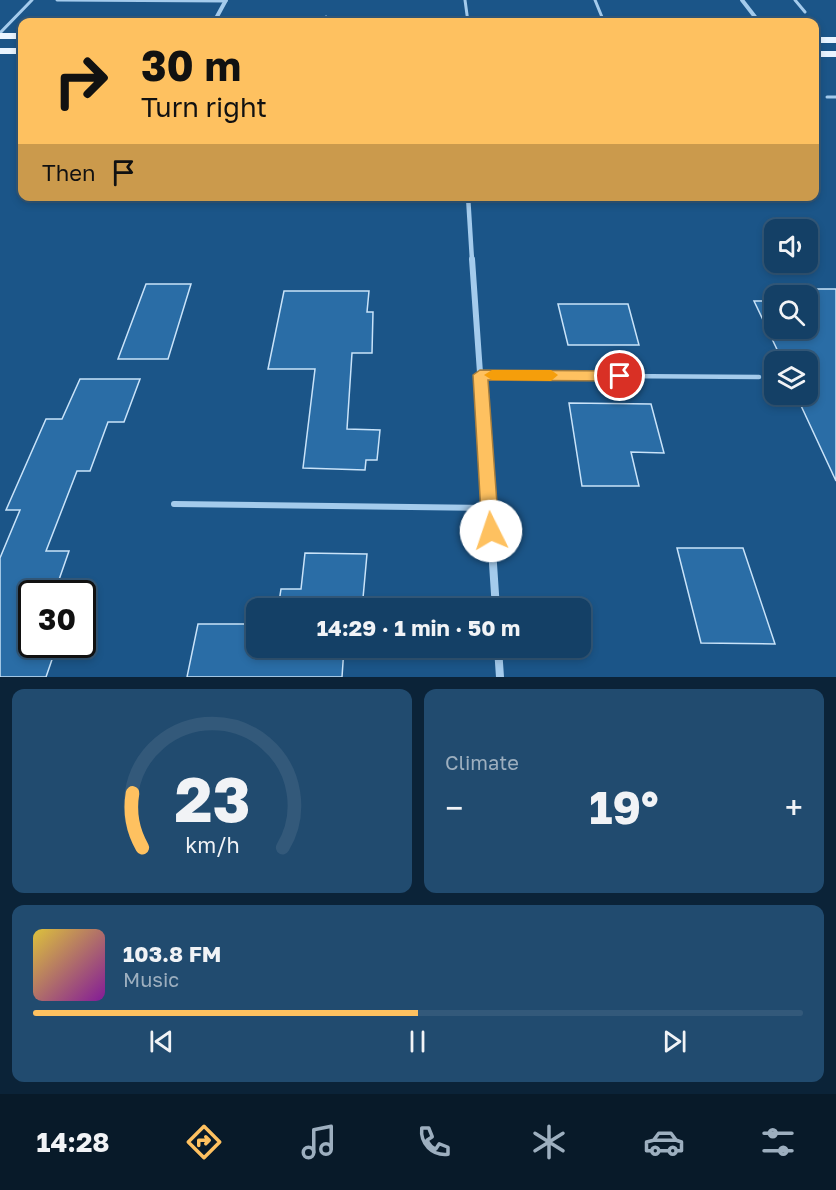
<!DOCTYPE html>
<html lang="en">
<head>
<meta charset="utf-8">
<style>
	:root { --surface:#144066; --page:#214b6f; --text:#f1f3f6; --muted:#9dafbf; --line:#33597a; --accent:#fec160 }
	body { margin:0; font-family:"Golos Text",sans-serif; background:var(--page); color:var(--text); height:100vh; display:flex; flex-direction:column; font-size:22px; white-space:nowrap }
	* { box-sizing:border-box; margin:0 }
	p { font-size:20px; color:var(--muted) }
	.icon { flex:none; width:33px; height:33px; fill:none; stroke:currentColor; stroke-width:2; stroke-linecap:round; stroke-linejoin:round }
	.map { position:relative; height:677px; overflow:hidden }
	.panel { display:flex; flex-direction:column; gap:12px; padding:12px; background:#0b2338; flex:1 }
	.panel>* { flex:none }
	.banner { position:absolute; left:18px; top:18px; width:801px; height:183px; border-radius:12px; box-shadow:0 3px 9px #0003,0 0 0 2px var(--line); background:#fec160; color:#111; overflow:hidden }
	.buttons { position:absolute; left:764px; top:219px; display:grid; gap:12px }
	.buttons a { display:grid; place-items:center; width:54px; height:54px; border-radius:12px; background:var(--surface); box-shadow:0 3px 9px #0003,0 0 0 2px var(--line); font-size:30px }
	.speed { position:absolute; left:18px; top:580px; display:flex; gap:12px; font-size:30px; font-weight:700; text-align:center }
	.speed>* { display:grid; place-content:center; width:78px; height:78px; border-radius:50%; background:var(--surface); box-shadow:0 3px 9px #0003,0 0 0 2px var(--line); line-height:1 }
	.speed .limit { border:3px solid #111; border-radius:9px; background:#fff; color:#111 }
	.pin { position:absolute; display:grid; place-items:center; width:51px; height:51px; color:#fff; margin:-26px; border:3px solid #fff; border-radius:50%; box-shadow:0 2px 6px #0007 }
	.me { position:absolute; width:66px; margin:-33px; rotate:356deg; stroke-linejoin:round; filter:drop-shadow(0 0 4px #0008) }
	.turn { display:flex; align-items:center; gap:21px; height:126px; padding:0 24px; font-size:27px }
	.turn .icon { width:78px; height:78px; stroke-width:2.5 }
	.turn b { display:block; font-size:42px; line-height:51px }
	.then { display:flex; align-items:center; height:57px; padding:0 24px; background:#0003; gap:12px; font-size:22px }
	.big { font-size:45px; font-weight:700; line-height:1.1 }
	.panel .tile { flex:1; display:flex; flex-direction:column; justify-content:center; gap:9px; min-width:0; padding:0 21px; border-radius:12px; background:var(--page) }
	.panel .dial { align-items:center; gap:0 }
	.dial svg { height:156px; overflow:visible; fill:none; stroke:var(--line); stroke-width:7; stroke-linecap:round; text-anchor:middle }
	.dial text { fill:var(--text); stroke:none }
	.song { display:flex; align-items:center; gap:18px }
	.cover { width:72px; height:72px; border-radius:9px; background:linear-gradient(135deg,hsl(50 70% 55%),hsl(290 70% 35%)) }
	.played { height:6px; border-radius:3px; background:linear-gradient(90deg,var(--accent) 50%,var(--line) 50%) }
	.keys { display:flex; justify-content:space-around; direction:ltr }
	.heat { display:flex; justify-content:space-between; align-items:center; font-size:33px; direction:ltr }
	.panel .tiles { flex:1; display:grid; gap:12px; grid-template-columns:1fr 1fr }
	.tile:last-child { grid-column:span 2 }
	.trip { position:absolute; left:246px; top:598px; width:345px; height:60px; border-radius:12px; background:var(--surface); box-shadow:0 3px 9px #0003,0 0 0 2px var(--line); font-weight:700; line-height:60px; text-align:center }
	.tabs { display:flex; height:96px; justify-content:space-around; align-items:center; background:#081a29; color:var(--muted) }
	.tabs .icon { width:42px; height:42px }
	.tabs .current { color:var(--accent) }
	.tabs b { font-size:27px; color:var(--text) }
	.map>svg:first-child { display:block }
</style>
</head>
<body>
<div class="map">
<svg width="836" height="677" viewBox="0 0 836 677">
	<rect width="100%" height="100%" fill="#1b5588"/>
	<!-- building -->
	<path fill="#2a6da6" stroke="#c9e3f9" stroke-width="1.5" d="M146 284H191L168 359H118Z
		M778 289H836V481L797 397H799L798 394H807V362H783L754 301H774V328H807V296H781Z
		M284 291H369L367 312H373L372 353H352L347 429 380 430 377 460H366L365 470 303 468 315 369H268Z
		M558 304H628L639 345H568Z
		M80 379H140L124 422H108L90 471H77L46 551H69L54 594H32V645H57L46 677H0V558L20 510H6L46 419H62Z
		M569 403 651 404 664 453 631 452 639 486H582Z
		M677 548H743L775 644 701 643Z
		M305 553 367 554 362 609H278L281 589H301Z
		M198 624H256V648H344L342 677H187Z"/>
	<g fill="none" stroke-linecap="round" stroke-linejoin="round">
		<!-- lane-far2 -->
		<path stroke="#a4cbec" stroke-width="3" d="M57 0 226 1
			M465 0 468 22
			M595 0 604 22
			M795 0 805 12
			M324 22 326 17
			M0 33 32 0
			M827 97H836"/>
		<!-- lane-far1 -->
		<path stroke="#a4cbec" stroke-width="4.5" d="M480 375 759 377"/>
		<!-- lane -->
		<path stroke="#a4cbec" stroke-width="6" d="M174 504 489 508"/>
		<!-- street-far3 -->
		<path stroke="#a4cbec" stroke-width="4" d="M742 0 759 22
			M214 22 226 0"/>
		<!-- street-far2 -->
		<path stroke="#a4cbec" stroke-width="4.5" d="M468 196 472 260"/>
		<!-- street-far1 -->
		<path stroke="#a4cbec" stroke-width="6" d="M472 259 485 444"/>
		<!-- street -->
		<path stroke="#a4cbec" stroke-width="8" d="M485 443 496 609
			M498 648 500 677"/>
		<!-- primary -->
		<path fill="#e9f4ff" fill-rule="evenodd" d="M0 33H22V39H0Z
			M814 37H836V43H814Z
			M0 48H22V54H0Z
			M814 51H836V57H814Z"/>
	</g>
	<!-- route -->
	<path fill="#fec160" stroke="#a57d3e" stroke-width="1.5" d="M480 370 620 371 627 376 620 381 488 380 499 531 497 536 491 539 485 536 482 531 473 375Z"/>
	<!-- slow -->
	<path fill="#f59e0b" d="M492 370H551L558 375 551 381 492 380 484 375Z"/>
</svg>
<div class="buttons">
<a><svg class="icon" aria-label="sound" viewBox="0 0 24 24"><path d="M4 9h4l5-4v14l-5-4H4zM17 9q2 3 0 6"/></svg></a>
<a><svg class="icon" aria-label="search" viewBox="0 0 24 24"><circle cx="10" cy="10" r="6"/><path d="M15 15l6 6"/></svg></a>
<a><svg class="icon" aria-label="layers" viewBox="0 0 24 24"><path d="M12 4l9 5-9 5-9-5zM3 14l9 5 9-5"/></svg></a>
</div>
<div class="speed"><div class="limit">30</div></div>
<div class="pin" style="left:620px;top:376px;background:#d93025"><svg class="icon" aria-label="arrive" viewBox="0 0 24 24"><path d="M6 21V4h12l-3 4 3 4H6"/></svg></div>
<svg class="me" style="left:491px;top:531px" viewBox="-20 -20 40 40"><circle r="19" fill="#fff"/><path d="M0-13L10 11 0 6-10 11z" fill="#fec160"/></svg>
<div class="trip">14:29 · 1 min · 50 m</div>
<div class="banner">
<div class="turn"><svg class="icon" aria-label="right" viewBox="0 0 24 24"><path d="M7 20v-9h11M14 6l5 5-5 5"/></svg><div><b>30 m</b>Turn right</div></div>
<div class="then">Then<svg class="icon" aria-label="arrive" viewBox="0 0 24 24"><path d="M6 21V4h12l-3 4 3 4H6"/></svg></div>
</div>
</div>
<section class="panel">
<div class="tiles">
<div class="tile dial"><svg viewBox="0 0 100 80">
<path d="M14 69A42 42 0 1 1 86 69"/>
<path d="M14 69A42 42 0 0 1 9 41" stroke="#fec160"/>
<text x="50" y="56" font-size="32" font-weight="700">23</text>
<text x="50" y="72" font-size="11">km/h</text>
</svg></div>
<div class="tile"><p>Climate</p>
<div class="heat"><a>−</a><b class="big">19°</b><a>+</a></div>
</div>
<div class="tile">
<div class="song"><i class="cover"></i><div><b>103.8 FM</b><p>Music</p></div></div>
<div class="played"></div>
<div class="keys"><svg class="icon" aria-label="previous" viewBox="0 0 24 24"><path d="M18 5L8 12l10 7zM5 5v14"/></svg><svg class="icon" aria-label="pause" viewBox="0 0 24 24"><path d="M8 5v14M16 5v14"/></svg><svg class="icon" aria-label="next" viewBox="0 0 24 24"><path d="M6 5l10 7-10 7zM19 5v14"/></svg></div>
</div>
</div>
</section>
<nav class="tabs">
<b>14:28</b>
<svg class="icon current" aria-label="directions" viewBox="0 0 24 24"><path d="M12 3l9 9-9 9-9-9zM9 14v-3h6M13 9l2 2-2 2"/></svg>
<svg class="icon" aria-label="music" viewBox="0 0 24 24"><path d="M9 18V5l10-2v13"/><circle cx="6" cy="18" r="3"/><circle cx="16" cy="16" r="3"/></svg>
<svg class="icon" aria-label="phone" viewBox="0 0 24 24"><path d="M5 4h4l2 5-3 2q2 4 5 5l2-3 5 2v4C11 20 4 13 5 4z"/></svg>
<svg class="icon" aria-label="climate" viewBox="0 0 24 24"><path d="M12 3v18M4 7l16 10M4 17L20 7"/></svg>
<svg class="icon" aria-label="car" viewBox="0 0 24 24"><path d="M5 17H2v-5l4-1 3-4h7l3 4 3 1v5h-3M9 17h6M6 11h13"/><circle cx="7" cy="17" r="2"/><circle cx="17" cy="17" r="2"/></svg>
<svg class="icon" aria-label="filters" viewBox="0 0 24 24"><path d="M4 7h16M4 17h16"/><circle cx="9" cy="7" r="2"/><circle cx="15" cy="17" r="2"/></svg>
</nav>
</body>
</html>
